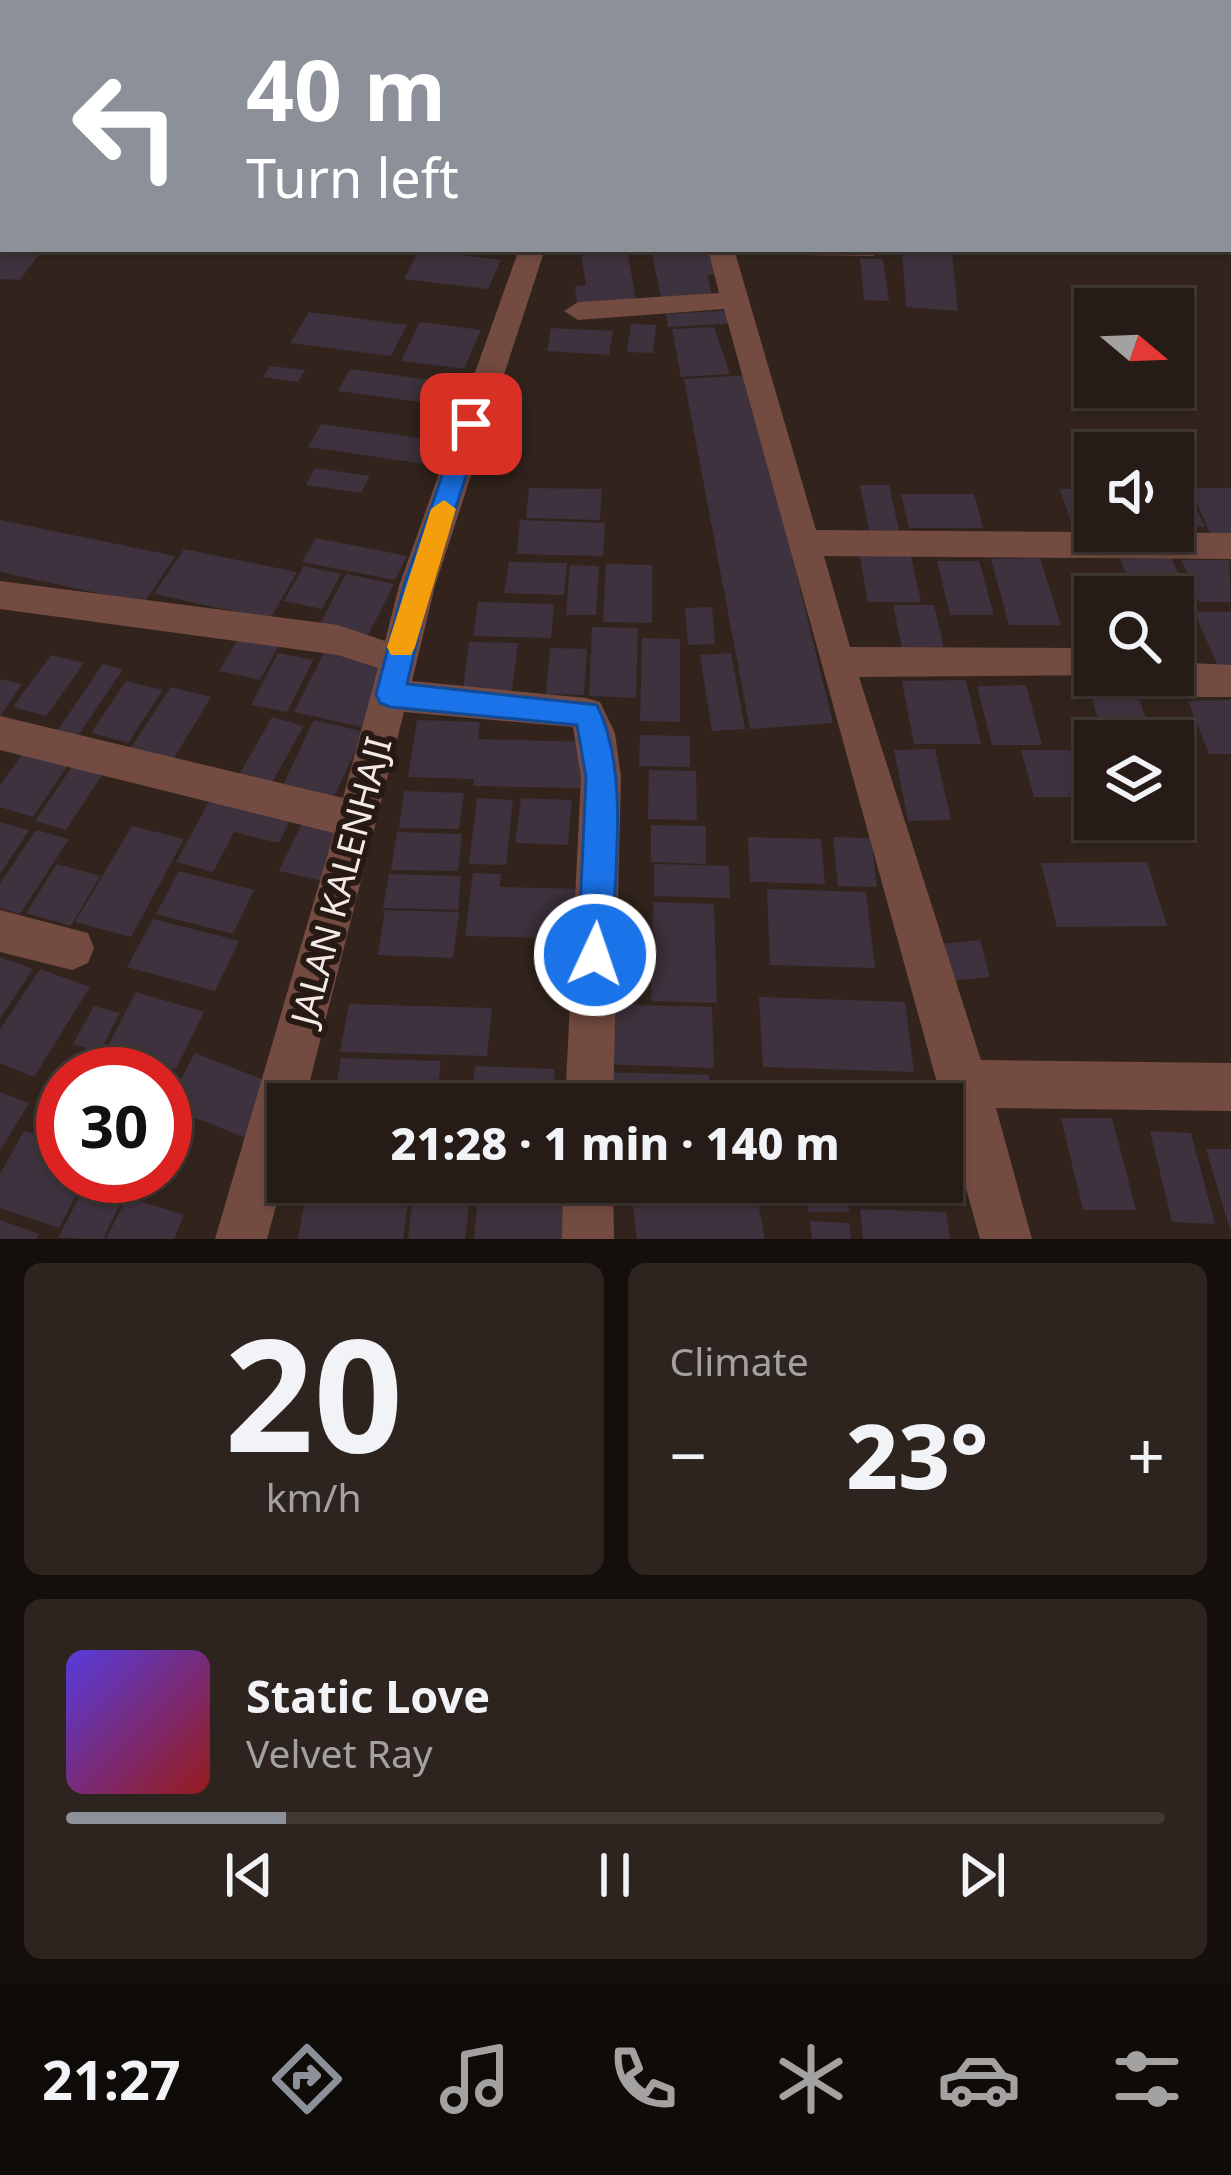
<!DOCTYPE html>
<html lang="en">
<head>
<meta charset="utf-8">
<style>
	:root { --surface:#261b16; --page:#2e241f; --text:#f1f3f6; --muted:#a4a1a1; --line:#423935; --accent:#8c9099 }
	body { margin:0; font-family:"Noto Sans",sans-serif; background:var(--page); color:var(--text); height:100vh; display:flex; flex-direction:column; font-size:45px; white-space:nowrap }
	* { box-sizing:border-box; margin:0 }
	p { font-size:39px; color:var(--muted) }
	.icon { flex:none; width:66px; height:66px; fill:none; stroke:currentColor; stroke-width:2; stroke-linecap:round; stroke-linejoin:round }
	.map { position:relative; height:1239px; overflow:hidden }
	.details { display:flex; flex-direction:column; gap:24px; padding:24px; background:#150f0c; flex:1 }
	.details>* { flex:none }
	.hud { position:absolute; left:0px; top:0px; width:1233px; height:252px; box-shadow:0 3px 9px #0004,0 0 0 3px var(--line); background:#8c9099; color:#fff; overflow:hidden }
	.needle { width:78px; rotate:109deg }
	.tools { position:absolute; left:1074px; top:288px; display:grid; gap:24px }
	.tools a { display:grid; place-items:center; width:120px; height:120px; border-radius:0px; background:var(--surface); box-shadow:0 3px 9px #0004,0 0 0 3px var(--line); font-size:60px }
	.speed { position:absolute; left:36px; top:1047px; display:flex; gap:24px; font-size:60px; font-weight:700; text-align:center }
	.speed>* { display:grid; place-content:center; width:156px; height:156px; border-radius:50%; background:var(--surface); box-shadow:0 3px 9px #0004,0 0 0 3px var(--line); line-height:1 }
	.speed .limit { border:18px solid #d22; background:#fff; color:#111 }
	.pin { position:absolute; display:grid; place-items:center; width:102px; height:102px; color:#fff; margin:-51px; border-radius:24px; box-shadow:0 6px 18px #0006 }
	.me { position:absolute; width:132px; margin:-66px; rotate:3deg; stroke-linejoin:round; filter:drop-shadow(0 0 9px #0008) }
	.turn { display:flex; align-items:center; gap:42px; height:252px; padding:0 48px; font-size:54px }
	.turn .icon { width:156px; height:156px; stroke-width:2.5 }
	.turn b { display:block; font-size:84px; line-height:102px }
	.big { font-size:90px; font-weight:800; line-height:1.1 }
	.details .tile { flex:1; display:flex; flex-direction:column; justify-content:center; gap:18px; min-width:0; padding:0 42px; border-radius:18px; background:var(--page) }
	.details .dial { align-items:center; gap:0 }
	.dial b { font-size:156px; line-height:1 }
	.song { display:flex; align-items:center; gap:36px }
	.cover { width:144px; height:144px; border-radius:18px; background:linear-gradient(135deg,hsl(250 70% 55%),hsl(0 70% 35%)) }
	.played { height:12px; border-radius:6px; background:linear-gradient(90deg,var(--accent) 20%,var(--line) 20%) }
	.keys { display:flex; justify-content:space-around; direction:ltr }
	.heat { display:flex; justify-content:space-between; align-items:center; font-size:66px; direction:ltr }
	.details .tiles { flex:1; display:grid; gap:24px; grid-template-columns:1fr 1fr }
	.tile:last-child { grid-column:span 2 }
	.trip { position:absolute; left:267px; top:1083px; width:696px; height:120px; border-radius:0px; background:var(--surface); box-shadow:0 3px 9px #0004,0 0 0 3px var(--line); font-weight:800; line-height:120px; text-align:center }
	.tab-bar { display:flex; height:192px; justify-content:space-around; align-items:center; background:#0f0b09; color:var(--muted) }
	.tab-bar .icon { width:84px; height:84px }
	.tab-bar .selected { color:var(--accent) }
	.tab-bar b { font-size:54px; color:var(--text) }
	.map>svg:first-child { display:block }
</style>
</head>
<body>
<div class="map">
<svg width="1231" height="1239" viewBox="0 0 1231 1239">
	<rect width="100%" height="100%" fill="#32241d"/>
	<!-- building -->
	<path fill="#3d323d" d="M0 249H43L20 280 0 279Z
		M627 249 636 301 577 305 575 286 586 285 581 252Z
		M651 249H715L722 274 707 275 712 295 661 298Z
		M419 250 501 260 488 289 404 279Z
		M902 250 952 253 958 311 906 307Z
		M860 259H883L889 301 864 300Z
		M737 310 740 323 668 327 666 314Z
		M309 312 407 325 391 356 290 343Z
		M420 322 481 330 464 369 401 361Z
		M631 324 656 325 653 353 627 352Z
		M714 327 730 374 681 377 672 329Z
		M551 328 613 331 609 355 547 351Z
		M270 366 305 370 298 382 263 377Z
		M350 369 481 387 472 409 338 391Z
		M748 375 833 723 750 729 684 379Z
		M321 424 456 443 446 467 308 447Z
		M315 468 370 476 361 493 306 485Z
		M860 485H889L901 539H871Z
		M529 488 602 489 600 520 526 518Z
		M1173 488H1187L1205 527H1173Z
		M1190 488H1231V540H1213Z
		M1060 489H1080L1095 528H1073Z
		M901 494H974L983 528H909Z
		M0 520 175 556 144 603 0 572Z
		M520 520 605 523 603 556 517 554Z
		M316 538 407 556 395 580 302 562Z
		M184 549 297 572 270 619 154 594Z
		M859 552H910L921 602H868Z
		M1171 557 1193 604 1173 605V597H1136L1120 559Z
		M1040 558 1061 625H1009L991 559Z
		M1181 560H1229L1231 602H1199Z
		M937 561H979L994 615H950Z
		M509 562 567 563 564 595 504 593Z
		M606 564 652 565V623L603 622Z
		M570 565 599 566 596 615H566Z
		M304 566 341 574 322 609 284 601Z
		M346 574 394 584 366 639 317 629Z
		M478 602 554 604 551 638 473 636Z
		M893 605H934L945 653H903Z
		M712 607 715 644 688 645 685 608Z
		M1194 612H1231V670L1220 671Z
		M592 627 638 628 636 698 589 696Z
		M240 636 279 645 260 680 219 671Z
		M642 638 680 639V722L640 721Z
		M469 642 518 643 512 690 463 689Z
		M550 648 587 649 584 695 546 694Z
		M326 649 392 663 362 727 294 712Z
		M278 653 313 660 287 712 251 705Z
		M731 653 745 729 712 731 700 655Z
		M51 655 84 663 46 716 13 707Z
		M103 664 123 669 76 739 55 734Z
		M0 679 22 684 0 717Z
		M966 680 981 744H914L902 681Z
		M126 681 163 690 128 743 91 733Z
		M1026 685 1042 745H992L977 686Z
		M171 687 211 697 171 763 128 752Z
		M1090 693H1137L1154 741H1105Z
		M1231 700V754H1209L1188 701Z
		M272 717 304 726 270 786 238 777Z
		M314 720 364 732 333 799 282 787Z
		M417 720 480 722 478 739 585 742 582 788 473 786 474 779 408 777Z
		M640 735 690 736V767L639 766Z
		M26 749 70 762 33 817 0 807V785Z
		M935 749 951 820 908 821 894 750Z
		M1021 750H1075L1090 797H1034Z
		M74 764 104 772 66 830 35 821Z
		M649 770 696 771 697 820 648 819Z
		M216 789 296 808 279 843 234 832 213 872 176 862Z
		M404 791 464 793 459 829 399 828Z
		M477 798 513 800 506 865 469 864Z
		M521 798 572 800 568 845 515 843Z
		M303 821 344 831 322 881 279 871Z
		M0 822 29 830 0 874Z
		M651 825 706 826V864L651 862Z
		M132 826 184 839 131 937 75 922Z
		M36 830 69 839 20 914 0 908V884Z
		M397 832 462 834 458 871 391 870Z
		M748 837 821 839 825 884 750 882Z
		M833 837 871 838 877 887 838 886Z
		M1147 862 1167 926 1057 927 1041 863Z
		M57 864 100 876 71 926 26 913Z
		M654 864 729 866 730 898 654 896Z
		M179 871 254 890 233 934 156 914Z
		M473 873 501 874 500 887 588 889 586 939 465 936Z
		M389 874 461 876 458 910 383 908Z
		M767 889 866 892 875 968 770 965Z
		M653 902 714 904 717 1003 651 1001Z
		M385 910 459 912 453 958 378 955Z
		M153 919 239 941 215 991 127 967Z
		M980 940 990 977 950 981 940 944Z
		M0 957 33 969 0 1019Z
		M40 969 90 987 34 1077 0 1063V1029Z
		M136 992 204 1012 176 1069 106 1049Z
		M759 997 905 1002 914 1072 763 1067Z
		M349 1004 492 1008 487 1056 340 1052Z
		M599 1004 712 1007 714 1068 597 1064Z
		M94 1006 120 1013 100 1052 73 1044Z
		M195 1053 280 1086 253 1141 166 1106Z
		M341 1058 441 1061 436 1104H333Z
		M475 1066 555 1069 552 1104H471Z
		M600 1072 709 1075V1104H599Z
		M876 1080 944 1082 952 1134 942 1133V1104H878Z
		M0 1092 29 1103 0 1151Z
		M1061 1118H1112L1136 1210H1083Z
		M24 1131 63 1144V1176H86L59 1228 0 1208V1174Z
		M1150 1131 1191 1133 1215 1224 1172 1222Z
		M1206 1149H1231V1229H1230Z
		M90 1176 131 1182 103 1239 58 1238Z
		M739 1182H754L765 1239H637L632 1199Z
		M807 1182H847L849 1212H808Z
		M854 1182H942L946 1204 856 1202Z
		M479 1187 568 1190 565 1239H474Z
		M413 1194 470 1197 465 1239H408Z
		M127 1197 184 1215 174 1239H106Z
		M305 1201 408 1205 403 1239H298Z
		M860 1209 946 1212 950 1239H863Z
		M0 1220 39 1234 37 1239H0Z
		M810 1221 849 1223 851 1239H812Z"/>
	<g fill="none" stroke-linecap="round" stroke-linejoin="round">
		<!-- service -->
		<path fill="#744b40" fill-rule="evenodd" d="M877 249 880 252 873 256 721 254 714 250Z"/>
		<!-- minor -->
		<path fill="#744b40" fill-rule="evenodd" d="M1230 107H1231V121H1230Z
			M519 249H545L435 586 412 681 586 698 600 702 615 733 621 777 613 1104H565L581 777 573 727 404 712 304 1104H288V1162L267 1239H215L334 833 0 750V716L343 798 378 668 338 655 0 609V581L338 625 385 641 399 586Z
			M708 249H734L816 530 1231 533V559L824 556 850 647 1095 648V675H1105L859 677 981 1060 1231 1063V1111L996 1108 1032 1239H980L724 309 578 320 564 311 578 302 719 293Z
			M1173 662 1231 665V697H1185L1148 686 1142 675H1173Z
			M0 910 88 933 94 948 88 963 72 970 0 952Z
			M563 1182H613L614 1239H562Z"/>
	</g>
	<!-- route -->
	<path fill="#1a73e8" stroke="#114b97" stroke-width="3" d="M471 416 483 424 430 586 407 684 597 705C631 773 613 879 612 955L607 966 595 971 583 966 578 955 586 777 577 725 390 707 380 703 376 694 404 586 460 424Z"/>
	<!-- slow -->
	<path fill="#f59e0b" d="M444 500 456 509 415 647 411 655H391L387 647 431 509Z"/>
	<g text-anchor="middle" stroke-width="12" stroke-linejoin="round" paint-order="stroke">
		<!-- street labels -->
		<g font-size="36" fill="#f3e9e5" stroke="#271a14">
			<text transform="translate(341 881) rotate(-75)" y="13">JALAN KALENHAJI</text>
		</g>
	</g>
</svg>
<div class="tools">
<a><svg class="needle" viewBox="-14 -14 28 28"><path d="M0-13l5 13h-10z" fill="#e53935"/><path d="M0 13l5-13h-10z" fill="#a4a1a1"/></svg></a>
<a><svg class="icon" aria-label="sound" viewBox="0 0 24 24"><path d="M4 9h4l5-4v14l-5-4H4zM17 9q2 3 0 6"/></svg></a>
<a><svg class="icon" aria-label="search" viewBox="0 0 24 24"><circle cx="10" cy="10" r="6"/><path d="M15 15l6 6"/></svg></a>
<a><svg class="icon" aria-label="layers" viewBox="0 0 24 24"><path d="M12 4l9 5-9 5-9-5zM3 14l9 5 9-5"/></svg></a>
</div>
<div class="speed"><div class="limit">30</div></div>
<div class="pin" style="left:471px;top:424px;background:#d93025"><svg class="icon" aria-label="arrive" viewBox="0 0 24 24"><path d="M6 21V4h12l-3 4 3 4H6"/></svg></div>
<svg class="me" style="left:595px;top:955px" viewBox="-20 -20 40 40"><circle r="17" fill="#1a73e8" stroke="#fff" stroke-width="3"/><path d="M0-11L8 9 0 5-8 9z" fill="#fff"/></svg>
<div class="trip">21:28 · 1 min · 140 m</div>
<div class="hud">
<div class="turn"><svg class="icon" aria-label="left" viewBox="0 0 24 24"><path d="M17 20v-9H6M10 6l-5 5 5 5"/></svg><div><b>40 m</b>Turn left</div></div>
</div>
</div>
<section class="details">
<div class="tiles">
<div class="tile dial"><b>20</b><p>km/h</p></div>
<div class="tile"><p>Climate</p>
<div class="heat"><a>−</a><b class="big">23°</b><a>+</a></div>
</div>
<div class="tile">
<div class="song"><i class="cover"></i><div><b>Static Love</b><p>Velvet Ray</p></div></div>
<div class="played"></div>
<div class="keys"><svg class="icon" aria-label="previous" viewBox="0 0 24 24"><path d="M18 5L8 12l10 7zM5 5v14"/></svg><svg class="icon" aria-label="pause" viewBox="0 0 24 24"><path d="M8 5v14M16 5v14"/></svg><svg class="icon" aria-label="next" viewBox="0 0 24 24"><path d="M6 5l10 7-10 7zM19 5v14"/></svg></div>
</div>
</div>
</section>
<nav class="tab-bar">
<b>21:27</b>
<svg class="icon selected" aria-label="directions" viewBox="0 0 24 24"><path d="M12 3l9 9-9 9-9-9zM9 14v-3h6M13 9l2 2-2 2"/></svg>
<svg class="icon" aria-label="music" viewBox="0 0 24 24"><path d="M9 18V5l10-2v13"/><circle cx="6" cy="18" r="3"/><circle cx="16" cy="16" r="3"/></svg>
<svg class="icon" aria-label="phone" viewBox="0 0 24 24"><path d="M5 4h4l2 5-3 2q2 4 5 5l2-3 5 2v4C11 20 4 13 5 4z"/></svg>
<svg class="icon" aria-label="climate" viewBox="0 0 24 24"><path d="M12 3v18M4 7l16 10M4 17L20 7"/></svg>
<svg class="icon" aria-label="car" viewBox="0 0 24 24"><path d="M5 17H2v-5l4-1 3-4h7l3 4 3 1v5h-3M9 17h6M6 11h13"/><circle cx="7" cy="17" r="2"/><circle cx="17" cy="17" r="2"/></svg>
<svg class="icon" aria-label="filters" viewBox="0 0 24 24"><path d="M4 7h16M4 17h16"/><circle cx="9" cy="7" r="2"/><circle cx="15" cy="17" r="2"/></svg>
</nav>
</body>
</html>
